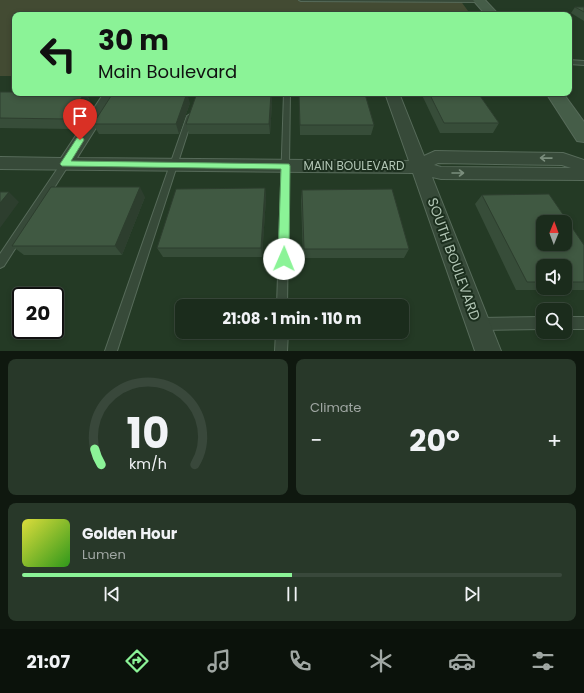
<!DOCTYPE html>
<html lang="en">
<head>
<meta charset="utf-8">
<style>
	:root { --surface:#1b2c1c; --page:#283829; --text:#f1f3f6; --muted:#a0a7a3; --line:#39483b; --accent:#8bf397 }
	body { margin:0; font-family:Poppins,sans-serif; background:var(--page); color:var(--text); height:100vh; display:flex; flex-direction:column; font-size:15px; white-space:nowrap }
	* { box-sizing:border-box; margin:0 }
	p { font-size:13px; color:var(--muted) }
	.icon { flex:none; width:22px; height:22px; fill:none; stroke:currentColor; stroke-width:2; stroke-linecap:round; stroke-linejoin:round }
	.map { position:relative; height:351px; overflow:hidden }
	.drawer { display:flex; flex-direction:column; gap:8px; padding:8px; background:#0f180f; flex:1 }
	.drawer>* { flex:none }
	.guide { position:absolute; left:12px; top:12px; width:560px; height:84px; border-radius:8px; box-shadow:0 2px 6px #0003,0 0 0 1px var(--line); background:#8bf397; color:#111; overflow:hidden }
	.needle { width:26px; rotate:1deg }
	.buttons { position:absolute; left:536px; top:215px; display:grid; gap:8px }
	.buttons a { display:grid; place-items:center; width:36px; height:36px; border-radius:8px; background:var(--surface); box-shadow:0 2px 6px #0003,0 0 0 1px var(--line); font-size:20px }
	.speed { position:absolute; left:12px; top:287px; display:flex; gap:8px; font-size:20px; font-weight:700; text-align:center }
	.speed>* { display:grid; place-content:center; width:52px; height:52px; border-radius:50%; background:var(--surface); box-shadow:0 2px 6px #0003,0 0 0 1px var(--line); line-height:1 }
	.speed .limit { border:2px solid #111; border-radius:6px; background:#fff; color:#111 }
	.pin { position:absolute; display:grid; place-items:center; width:34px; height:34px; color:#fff; margin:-41px -17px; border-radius:50% 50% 50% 0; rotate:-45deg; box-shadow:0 0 4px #0007 }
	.pin .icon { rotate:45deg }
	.me { position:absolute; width:44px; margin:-22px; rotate:1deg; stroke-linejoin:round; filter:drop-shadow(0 0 3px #0008) }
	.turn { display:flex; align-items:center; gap:14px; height:84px; padding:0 20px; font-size:18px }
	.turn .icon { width:52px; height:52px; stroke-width:2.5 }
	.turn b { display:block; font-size:28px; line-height:34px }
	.big { font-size:30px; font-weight:700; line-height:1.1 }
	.drawer .widget { flex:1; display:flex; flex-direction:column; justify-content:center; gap:6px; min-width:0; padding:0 14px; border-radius:8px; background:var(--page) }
	.drawer .dial { align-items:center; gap:0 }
	.dial svg { height:104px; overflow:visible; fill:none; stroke:var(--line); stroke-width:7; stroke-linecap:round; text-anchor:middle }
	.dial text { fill:var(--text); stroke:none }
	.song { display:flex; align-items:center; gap:12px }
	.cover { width:48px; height:48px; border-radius:6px; background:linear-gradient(135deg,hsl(60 70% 55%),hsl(110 70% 35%)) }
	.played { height:4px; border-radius:2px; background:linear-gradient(90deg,var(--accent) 50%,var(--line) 50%) }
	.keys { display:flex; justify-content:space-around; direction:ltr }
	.heat { display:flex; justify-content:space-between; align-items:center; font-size:22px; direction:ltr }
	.drawer .tiles { flex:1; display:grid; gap:8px; grid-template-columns:1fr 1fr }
	.widget:last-child { grid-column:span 2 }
	.trip { position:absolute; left:175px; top:299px; width:234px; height:40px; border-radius:8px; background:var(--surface); box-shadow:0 2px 6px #0003,0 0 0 1px var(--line); font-weight:700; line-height:40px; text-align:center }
	.tab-bar { display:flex; height:64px; justify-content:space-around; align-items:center; background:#0b120b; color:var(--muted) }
	.tab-bar .icon { width:28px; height:28px }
	.tab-bar .active { color:var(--accent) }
	.tab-bar b { font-size:18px; color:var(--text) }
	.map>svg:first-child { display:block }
</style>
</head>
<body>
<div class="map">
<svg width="584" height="351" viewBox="0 0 584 351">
	<rect width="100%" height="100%" fill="#243a25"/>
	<!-- green -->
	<path fill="#434b33" d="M0 0H460L471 15H15V76H0Z"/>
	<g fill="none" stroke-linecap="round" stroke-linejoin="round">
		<defs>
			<path id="lane" d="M299 0H481L482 1 480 2 301 1Z
				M569 60 584 61V65L569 64Z
				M284 93H290L287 306H277Z
				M190 114 193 116 117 351H105L187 116Z
				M65 161 68 162 69 164 68 166 4 266 0 268V254L62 162Z
				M543 317V329L481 330 477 328 475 324 477 320 481 318Z
				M565 317H584V329H565Z
				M276 332H288L287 351H275Z"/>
			<path id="street" d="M104 93H118L77 158 409 161 385 93H399L424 156 435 151 563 153 584 160V180L441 179 432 177 501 351H475L413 173 0 169V157L61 158ZM438 163 562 165 571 168 441 167 434 165Z"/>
			<path id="secondary" d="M473 0H485L499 15H486Z
				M546 93H563L584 122V142L577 141Z"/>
		</defs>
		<!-- lane casing -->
		<use href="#lane" stroke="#576b5a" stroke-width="2"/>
		<!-- street casing -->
		<use href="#street" stroke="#576b5a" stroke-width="2"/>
		<!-- secondary casing -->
		<use href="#secondary" stroke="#576b5a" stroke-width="2"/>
		<!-- lane -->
		<use href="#lane" fill="#374a39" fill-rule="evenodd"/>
		<!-- street -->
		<use href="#street" fill="#374a39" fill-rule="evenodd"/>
		<!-- secondary -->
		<use href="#secondary" fill="#455d48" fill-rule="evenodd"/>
	</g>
	<!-- wall -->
	<path fill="#374d39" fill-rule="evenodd" d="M575 7H584V21L571 13Z
		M0 92 15 93H86L91 103 72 129 0 128Z
		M271 93 272 103 270 134H189L186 124Z
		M421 93H478L499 123 493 133H440Z
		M299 94 374 125 371 135H300Z
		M190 103 179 134H99L93 124Z
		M265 188 266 198 262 257H163L157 248Z
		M302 190 409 249 404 258H303L301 200Z
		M482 195 584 245V290H516L475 204ZM543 266H565V288H543Z
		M145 197 122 255H24L12 246Z"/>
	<!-- shaded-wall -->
	<path fill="#2d3e2e" d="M85 93 91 103 72 129 66 119Z
		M187 93 190 103 179 134 176 124Z
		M271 93 272 103 270 134 269 124Z
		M140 187 145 197 122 255 115 246Z
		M265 188 266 198 262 257 261 248Z
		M9 192 19 202 0 228V203Z"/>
	<!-- building -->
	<path fill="#405942" stroke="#2d3e2e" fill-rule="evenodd" d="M575 7H584V12Z
		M0 92H15V93H85L66 119 0 118Z
		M113 93H187L176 124H93Z
		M197 93H271L269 124H186Z
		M429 93H478L499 123H444Z
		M299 94H365L374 125H300Z
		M51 187H140L115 246H12Z
		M265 188 261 248H157L176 189Z
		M392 189 409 249H304L302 190Z
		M0 192H9L0 203Z
		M549 194 584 245V282H565V266H543V282H527L482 195ZM543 222H565V244H543Z"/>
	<!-- one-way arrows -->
	<defs><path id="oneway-shaft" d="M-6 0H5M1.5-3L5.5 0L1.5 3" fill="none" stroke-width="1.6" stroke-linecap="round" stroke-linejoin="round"/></defs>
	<g stroke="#7b8e7d">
		<use href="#oneway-shaft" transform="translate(546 158) rotate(-179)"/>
		<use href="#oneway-shaft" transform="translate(458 173)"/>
	</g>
	<!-- route -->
	<path fill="#8bf397" stroke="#5a9e62" d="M77 138H83L84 140 71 161 289 164 290 166 289 259 288 263 284 264 280 263 278 259 281 169 62 166 60 164Z"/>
	<g text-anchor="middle" stroke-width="4" stroke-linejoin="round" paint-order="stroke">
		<!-- street labels -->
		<g font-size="12" fill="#b2c6b5" stroke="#1c2f1e">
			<text x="354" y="170">MAIN BOULEVARD</text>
		</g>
		<!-- near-street labels -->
		<g font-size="14" fill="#b2c6b5" stroke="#1c2f1e">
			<text transform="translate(454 259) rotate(70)" y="5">SOUTH BOULEVARD</text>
		</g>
	</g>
</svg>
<div class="buttons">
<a><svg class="needle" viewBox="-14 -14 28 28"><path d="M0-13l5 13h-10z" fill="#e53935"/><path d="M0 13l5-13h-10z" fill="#a0a7a3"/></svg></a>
<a><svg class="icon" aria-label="sound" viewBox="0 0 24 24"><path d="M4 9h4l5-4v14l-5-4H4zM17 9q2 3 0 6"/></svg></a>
<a><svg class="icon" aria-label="search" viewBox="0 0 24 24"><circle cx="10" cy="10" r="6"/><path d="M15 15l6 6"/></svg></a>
</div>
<div class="speed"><div class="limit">20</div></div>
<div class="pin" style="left:80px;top:140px;background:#d93025"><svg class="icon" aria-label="arrive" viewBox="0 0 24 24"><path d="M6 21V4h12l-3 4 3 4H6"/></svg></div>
<svg class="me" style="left:284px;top:259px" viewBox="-20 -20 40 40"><circle r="19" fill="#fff"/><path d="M0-13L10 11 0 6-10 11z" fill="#8bf397"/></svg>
<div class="trip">21:08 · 1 min · 110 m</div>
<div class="guide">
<div class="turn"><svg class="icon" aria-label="left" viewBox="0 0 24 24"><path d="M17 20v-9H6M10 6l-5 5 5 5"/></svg><div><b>30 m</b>Main Boulevard</div></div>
</div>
</div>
<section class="drawer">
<div class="tiles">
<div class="widget dial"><svg viewBox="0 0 100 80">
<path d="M14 69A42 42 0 1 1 86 69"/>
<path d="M14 69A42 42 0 0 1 9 57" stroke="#8bf397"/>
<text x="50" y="56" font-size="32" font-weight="700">10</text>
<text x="50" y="72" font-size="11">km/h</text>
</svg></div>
<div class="widget"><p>Climate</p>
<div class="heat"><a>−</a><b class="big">20°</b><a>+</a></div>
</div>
<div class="widget">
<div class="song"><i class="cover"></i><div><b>Golden Hour</b><p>Lumen</p></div></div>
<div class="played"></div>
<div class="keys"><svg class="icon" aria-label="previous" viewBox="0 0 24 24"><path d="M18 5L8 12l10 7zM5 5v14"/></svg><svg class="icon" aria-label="pause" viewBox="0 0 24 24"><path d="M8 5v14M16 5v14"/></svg><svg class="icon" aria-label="next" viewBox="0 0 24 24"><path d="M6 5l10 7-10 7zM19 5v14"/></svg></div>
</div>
</div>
</section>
<nav class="tab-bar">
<b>21:07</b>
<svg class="icon active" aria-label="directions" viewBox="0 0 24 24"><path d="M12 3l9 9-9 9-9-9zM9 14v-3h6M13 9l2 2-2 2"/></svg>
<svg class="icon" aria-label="music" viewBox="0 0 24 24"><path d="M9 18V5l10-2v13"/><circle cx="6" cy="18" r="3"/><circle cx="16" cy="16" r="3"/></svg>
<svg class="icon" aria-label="phone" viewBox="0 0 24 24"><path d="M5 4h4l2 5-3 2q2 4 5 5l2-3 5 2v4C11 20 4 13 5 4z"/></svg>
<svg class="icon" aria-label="climate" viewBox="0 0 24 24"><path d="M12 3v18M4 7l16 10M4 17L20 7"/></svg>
<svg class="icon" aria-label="car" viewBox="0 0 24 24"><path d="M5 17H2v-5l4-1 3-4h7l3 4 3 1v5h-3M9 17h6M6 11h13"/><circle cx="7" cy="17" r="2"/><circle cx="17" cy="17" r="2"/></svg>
<svg class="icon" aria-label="filters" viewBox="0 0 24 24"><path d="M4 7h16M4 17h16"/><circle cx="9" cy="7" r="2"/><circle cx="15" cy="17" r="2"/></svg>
</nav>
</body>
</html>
